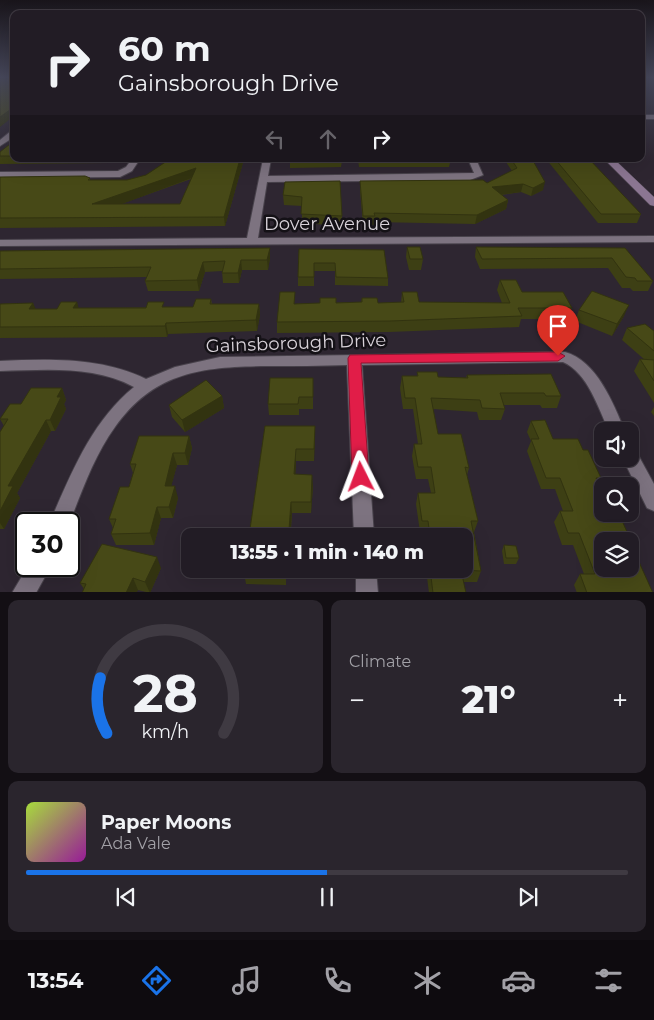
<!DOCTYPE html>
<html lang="en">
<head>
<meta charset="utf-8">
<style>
	:root { --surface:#221c25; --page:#2a252d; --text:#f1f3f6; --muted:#a2a1a7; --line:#3f3a42; --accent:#1a73e8 }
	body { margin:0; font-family:Montserrat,sans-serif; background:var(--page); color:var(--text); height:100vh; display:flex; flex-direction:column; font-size:19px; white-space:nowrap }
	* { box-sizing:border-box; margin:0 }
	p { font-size:16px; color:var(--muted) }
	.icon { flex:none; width:28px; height:28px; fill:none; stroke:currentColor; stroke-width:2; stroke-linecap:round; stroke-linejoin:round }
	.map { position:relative; height:592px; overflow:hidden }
	.panel { display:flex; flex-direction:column; gap:8px; padding:8px; background:#130f14; flex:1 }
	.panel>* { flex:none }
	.top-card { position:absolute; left:10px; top:10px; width:635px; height:152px; border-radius:10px; box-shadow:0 5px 20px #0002,0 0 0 1px var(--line); background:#221c25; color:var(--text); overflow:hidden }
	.buttons { position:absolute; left:594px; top:422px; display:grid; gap:10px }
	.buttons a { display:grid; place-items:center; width:45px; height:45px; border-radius:10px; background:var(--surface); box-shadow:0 5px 20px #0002,0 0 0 1px var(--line); font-size:25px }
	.speed { position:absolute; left:15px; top:512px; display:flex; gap:10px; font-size:25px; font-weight:700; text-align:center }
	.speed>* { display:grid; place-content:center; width:65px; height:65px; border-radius:50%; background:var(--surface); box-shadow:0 5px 20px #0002,0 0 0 1px var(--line); line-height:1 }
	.speed .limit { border:2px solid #111; border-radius:8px; background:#fff; color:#111 }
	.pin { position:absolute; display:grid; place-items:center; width:42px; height:42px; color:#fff; margin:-51px -21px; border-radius:50% 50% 50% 0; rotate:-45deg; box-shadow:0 0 5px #0007 }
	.pin .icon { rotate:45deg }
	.me { position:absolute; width:55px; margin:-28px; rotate:357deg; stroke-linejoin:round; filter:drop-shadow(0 0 4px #0008) }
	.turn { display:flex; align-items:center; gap:18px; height:105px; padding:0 25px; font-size:22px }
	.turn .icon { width:65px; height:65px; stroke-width:2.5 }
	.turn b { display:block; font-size:35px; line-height:42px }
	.lanes { display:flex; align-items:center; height:48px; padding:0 25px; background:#0003; justify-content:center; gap:25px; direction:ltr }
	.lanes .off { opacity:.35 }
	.big { font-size:38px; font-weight:800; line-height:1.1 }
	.panel .tile { flex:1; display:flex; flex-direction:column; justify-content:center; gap:8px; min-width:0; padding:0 18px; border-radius:10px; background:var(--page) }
	.panel .dial { align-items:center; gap:0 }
	.dial svg { height:130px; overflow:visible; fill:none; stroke:var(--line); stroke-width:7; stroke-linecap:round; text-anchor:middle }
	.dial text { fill:var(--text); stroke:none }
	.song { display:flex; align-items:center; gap:15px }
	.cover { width:60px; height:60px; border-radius:8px; background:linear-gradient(135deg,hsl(80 70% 55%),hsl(300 70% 35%)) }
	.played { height:5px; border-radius:2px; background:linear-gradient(90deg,var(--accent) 50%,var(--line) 50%) }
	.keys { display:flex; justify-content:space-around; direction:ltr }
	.heat { display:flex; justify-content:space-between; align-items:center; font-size:28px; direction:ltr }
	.panel .tiles { flex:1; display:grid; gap:8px; grid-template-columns:1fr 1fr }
	.tile:last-child { grid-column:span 2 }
	.trip { position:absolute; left:181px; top:528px; width:292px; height:50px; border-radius:10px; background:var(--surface); box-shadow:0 5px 20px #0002,0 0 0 1px var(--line); font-weight:800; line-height:50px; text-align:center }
	.dock { display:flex; height:80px; justify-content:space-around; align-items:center; background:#0e0b0f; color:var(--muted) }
	.dock .icon { width:35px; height:35px }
	.dock .active { color:var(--accent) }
	.dock b { font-size:22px; color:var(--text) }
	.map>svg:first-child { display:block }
</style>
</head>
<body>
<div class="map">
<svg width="654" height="593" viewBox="0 0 654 593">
	<rect width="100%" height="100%" fill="#2e2631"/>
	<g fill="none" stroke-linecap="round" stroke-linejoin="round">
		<defs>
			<path id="street" d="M641 115H654V119H641Z
				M11 131H14V137L0 146V140Z
				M132 159H140L132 171 120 177 0 178V172L118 171 126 167Z
				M263 159H271L268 176 474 173 468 159H476L483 175 470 180 267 182 258 238 654 236V242L0 246V240L247 238Z
				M565 352C597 361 613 403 625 431H609C598 408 588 373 563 362L362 365 374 536H354L347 365C320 366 293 366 267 366 203 367 155 371 115 427 94 456 82 491 69 524H49C71 474 91 422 134 387 93 365 45 370 0 371V361C50 359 100 357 146 379L175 367 220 357Z
				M630 449 636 451 654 484V511L647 508 623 459H630Z
				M28 566H51L36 593H12Z
				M356 569H376L378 593H356Z"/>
			<path id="secondary" d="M604 159H614L654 197V206L650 205Z"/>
		</defs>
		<!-- street casing -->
		<use href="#street" stroke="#48424b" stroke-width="2"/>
		<!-- secondary casing -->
		<use href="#secondary" stroke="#48424b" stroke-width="1"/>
		<!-- path -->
		<path stroke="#615a64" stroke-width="1" stroke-dasharray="1 1" stroke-linecap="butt" d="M641 86 647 87"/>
		<!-- street -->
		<use href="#street" fill="#7d7380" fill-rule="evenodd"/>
		<!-- secondary -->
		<use href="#secondary" fill="#8b7692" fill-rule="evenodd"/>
	</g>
	<!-- wall -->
	<path fill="#3d3f14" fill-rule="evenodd" d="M14 141V159H112L109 163 0 164V152Z
		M162 159H244L225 226 0 228V177L90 178V180H127L146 175 170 159ZM191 179 180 204H121Z
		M290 159H451L449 167H359L358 160 342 161 341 167 290 168Z
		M504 159H532L543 190 531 196 521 192 501 195 508 200 506 209 475 224 374 222V225H363L360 190V181L487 183 512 171Z
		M546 159H589L641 214 637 223H598Z
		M285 182 342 216V226L302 223V206L284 205 283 195Z
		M407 247 423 259 421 270H409L406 257Z
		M476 247 625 248 653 281 648 291H633L630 288H622L608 268 480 269 475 257Z
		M270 248V258L268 270H242L239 283H223L222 271 205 272 199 291H148L145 281 147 277 0 279V251Z
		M299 249 388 278V286L335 285V271H314V286H298V277Z
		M500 280 522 292 572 308 568 319H521L519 327 389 332 277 333V322L295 304 361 302 362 298 378 303H401L402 292 419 302 502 303 497 290Z
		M211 299 212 304H259L260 315 257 331 168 334 167 337 0 338V304L33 303 35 309H57L77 302 78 308 193 307Z
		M579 310 624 316 612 336 575 321Z
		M627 328 654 331V403L634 371 640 359 645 360 622 340Z
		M417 372 438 377 466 378 467 375 561 396 557 408H542L540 405H503L505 409 501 420H479L477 412 433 409 438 434 469 468 467 475 478 521 474 532 481 571 477 582H463L466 593H429L427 577 429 569H465V536H426V532H420L416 504 418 493H431L428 479H416L412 456 414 444H418L413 409H403L400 388 402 376H417Z
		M313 378V409H299V415H269L268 404Z
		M62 388 66 400 64 404 66 409 55 431H51L17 493 20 498 4 529H0V432L4 426 0 419 21 404Z
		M222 396 224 408 185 432 172 417 169 405Z
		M654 407V416L651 412Z
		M531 421 553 439 583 450 601 478 599 483 602 514 628 534 623 541 632 562 653 593H577L574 585 580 574H584L573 545H562L554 522 560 511H563L555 489H541L527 451 531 441 527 432Z
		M265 426H315L314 461H296L295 474 313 486 311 513H292L291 530 249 536Z
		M189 436 192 448 188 465H177L171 486 178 498 173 518H161L154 545H116L111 534 113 528 109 519 129 487 133 473 130 464Z
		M504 545 519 558 516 564H504L502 551Z
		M161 568 150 593 138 590 136 593H82L84 589 80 583Z
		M245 569H308V574H286V585L246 584 244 573Z"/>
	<!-- shaded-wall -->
	<path fill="#323310" d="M14 107V116L0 127V117Z
		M108 159H112L109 163Z
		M240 159H244L225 226 224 217Z
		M196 168 197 176 95 214 92 204Z
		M545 182 543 190 531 196 533 188Z
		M523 184 521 192 491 196 492 187Z
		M508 200 506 209 475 224 477 215Z
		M270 248V258L268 270 267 260Z
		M241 260 242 270 239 283 238 273Z
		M203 262 205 272 199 291 197 280Z
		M77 302 80 313 73 308Z
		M33 303 38 314 29 309Z
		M259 304 260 315 257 331 256 320Z
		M629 305 624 316 612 336 617 324Z
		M166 323 168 334 167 337 165 326Z
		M62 388 66 400 64 404 66 409 55 431 50 420 57 397Z
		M222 396 224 408 185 432 182 420Z
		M46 420 51 431 17 493 20 498 4 529 0 523V511L8 486Z
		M315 426V438L314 461V449Z
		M189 436 192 448 188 465 185 453Z
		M296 449V461L295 486 294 474Z
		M173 453 177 465 168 498 165 486Z
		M312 475 313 486 311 513V502Z
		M175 486 178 498 173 518 169 507Z
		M291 502 292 513 290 536 289 530Z
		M157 507 161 518 154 545 150 533Z
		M157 557 161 568 150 593 145 582Z
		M133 578 138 590 136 593H126Z"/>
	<!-- building -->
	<path fill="#474917" stroke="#323310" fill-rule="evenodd" d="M0 78H14V107L0 117Z
		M14 141V156H0V152Z
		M170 159H240L224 217 0 218V177L85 176 90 178 88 180H127L146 175ZM196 168 180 204H92Z
		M290 159H342V160H290Z
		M359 159H451L359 160Z
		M511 159H532L545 182 533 188 523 184 492 187 508 200 477 215 374 213 375 216H363L360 181 483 180 487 183 517 168Z
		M555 159H589L641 214H601Z
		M340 181 342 216 301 214 302 197 283 195 285 182Z
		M407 247H420L423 259H410Z
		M476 247 625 248 653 281H637L635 278 626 277 612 258 482 259Z
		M270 248 267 260H241L238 273H222L225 261 203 262 197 280 145 281 151 267 0 269V251Z
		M299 249 384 250 388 278 336 277 335 263H314V277H298Z
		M500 280H516L522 292H563L572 308H518L522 316 390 321 277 322 280 292H295L294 304 320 303V298H336V303L362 302V298H377L378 303 404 302 402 292H417L419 302 510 303Z
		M592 291 629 305 617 324 579 310Z
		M196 299H211L210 304H259L256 320 166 323 165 326 0 327V304L33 303 29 309H57L61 302H77L73 308H146L148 302H164L162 307H193Z
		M645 324 654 331V351L627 328Z
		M640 359 654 360V381Z
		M417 372H437L438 377 468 378 467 375 551 374 561 396H546L544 393H500L505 409 482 408 480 400 431 398 438 434H461L469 468 465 467 478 521H471L481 571 461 570 466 593H433L430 569H465V536H430L428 521H422L418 493H435L431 467H418L414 444H422L415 398H405L402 376H418Z
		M270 378H313V397H299L298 404H268Z
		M206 380 222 396 182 420 169 405Z
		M31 388H62L57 397H61L50 420H46L8 486H13L0 511V432L8 419H0L10 404H21Z
		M545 420 553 439H578L583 450H588L601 478H596L602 491V514H619L628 534H619L623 541H602V569H630V557L632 562H639L653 593H587L580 574H595L579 533H568L560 511H573L560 478H546L531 439H539L531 421Z
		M265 426H315L314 449H296L294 474 312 475 311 502H291L289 530H309L308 536H249Z
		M139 436H189L185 453H173L165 486H175L169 507H157L150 533 111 534 116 519H109L120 487H129L136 464H130Z
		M102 544 157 557 145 582 133 578 126 593H82L86 584 80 583Z
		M504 545 516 546 519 558H506Z
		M245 569H285V574L244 573Z"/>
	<!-- sky -->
	<linearGradient id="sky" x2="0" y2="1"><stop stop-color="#19151b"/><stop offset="0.48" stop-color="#46475a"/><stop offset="1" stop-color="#46475a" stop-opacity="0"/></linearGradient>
	<rect width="654" height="161" fill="url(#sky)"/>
	<!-- route -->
	<path fill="#e11d48" stroke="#92132f" d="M558 352 565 356 558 361 361 363 369 477 366 482 361 484 355 482 352 477 348 358 350 355Z"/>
	<g text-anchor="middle" stroke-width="5" stroke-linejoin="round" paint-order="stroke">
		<!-- street labels -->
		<g font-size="18" fill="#d8d2d9" stroke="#141116">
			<text x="327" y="230">Dover Avenue</text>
			<text transform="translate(296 343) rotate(-2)" y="6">Gainsborough Drive</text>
		</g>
	</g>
</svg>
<div class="buttons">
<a><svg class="icon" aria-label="sound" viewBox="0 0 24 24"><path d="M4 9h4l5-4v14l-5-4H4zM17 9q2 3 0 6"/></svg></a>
<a><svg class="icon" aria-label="search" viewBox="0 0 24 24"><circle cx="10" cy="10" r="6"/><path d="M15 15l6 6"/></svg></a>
<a><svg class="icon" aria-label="layers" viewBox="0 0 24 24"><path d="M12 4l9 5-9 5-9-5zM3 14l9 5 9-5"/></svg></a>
</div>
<div class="speed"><div class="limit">30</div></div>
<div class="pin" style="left:558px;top:356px;background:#d93025"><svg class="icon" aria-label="arrive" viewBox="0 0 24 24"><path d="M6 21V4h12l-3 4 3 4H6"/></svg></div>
<svg class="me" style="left:361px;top:477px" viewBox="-20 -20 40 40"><path d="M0-17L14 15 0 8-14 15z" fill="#e11d48" stroke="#fff" stroke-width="4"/></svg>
<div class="trip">13:55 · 1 min · 140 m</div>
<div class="top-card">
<div class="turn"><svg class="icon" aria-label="right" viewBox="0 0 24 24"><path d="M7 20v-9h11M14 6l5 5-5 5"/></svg><div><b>60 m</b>Gainsborough Drive</div></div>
<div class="lanes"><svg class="icon off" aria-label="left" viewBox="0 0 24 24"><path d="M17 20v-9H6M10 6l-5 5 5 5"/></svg><svg class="icon off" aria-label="ahead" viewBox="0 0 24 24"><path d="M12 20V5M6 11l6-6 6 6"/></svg><svg class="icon" aria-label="right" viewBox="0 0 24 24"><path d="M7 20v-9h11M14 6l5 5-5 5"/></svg></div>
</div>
</div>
<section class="panel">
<div class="tiles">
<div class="tile dial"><svg viewBox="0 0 100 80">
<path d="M14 69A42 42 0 1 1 86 69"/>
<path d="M14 69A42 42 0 0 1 10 35" stroke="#1a73e8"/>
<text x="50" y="56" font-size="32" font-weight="700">28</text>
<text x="50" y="72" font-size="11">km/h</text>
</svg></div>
<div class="tile"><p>Climate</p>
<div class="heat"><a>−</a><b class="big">21°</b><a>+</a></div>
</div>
<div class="tile">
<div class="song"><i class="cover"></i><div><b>Paper Moons</b><p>Ada Vale</p></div></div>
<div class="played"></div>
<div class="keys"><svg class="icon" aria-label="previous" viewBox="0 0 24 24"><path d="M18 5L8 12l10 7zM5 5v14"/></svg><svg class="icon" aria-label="pause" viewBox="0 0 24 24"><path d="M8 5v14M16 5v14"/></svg><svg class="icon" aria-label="next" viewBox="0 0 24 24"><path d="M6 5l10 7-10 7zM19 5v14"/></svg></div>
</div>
</div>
</section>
<nav class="dock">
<b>13:54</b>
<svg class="icon active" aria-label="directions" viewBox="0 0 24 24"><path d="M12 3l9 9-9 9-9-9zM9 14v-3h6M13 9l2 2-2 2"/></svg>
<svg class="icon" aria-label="music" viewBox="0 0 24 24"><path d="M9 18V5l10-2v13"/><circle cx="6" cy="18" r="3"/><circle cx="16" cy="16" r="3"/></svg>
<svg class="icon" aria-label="phone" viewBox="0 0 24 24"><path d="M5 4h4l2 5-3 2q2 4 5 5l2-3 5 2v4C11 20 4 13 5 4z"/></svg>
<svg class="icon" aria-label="climate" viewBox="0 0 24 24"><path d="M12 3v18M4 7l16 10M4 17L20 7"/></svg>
<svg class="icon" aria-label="car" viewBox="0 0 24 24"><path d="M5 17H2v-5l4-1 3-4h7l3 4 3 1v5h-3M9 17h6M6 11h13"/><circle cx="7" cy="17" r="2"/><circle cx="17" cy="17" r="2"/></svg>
<svg class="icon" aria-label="filters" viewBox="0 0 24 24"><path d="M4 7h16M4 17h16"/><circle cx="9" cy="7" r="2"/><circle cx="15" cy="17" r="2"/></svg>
</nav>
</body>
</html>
